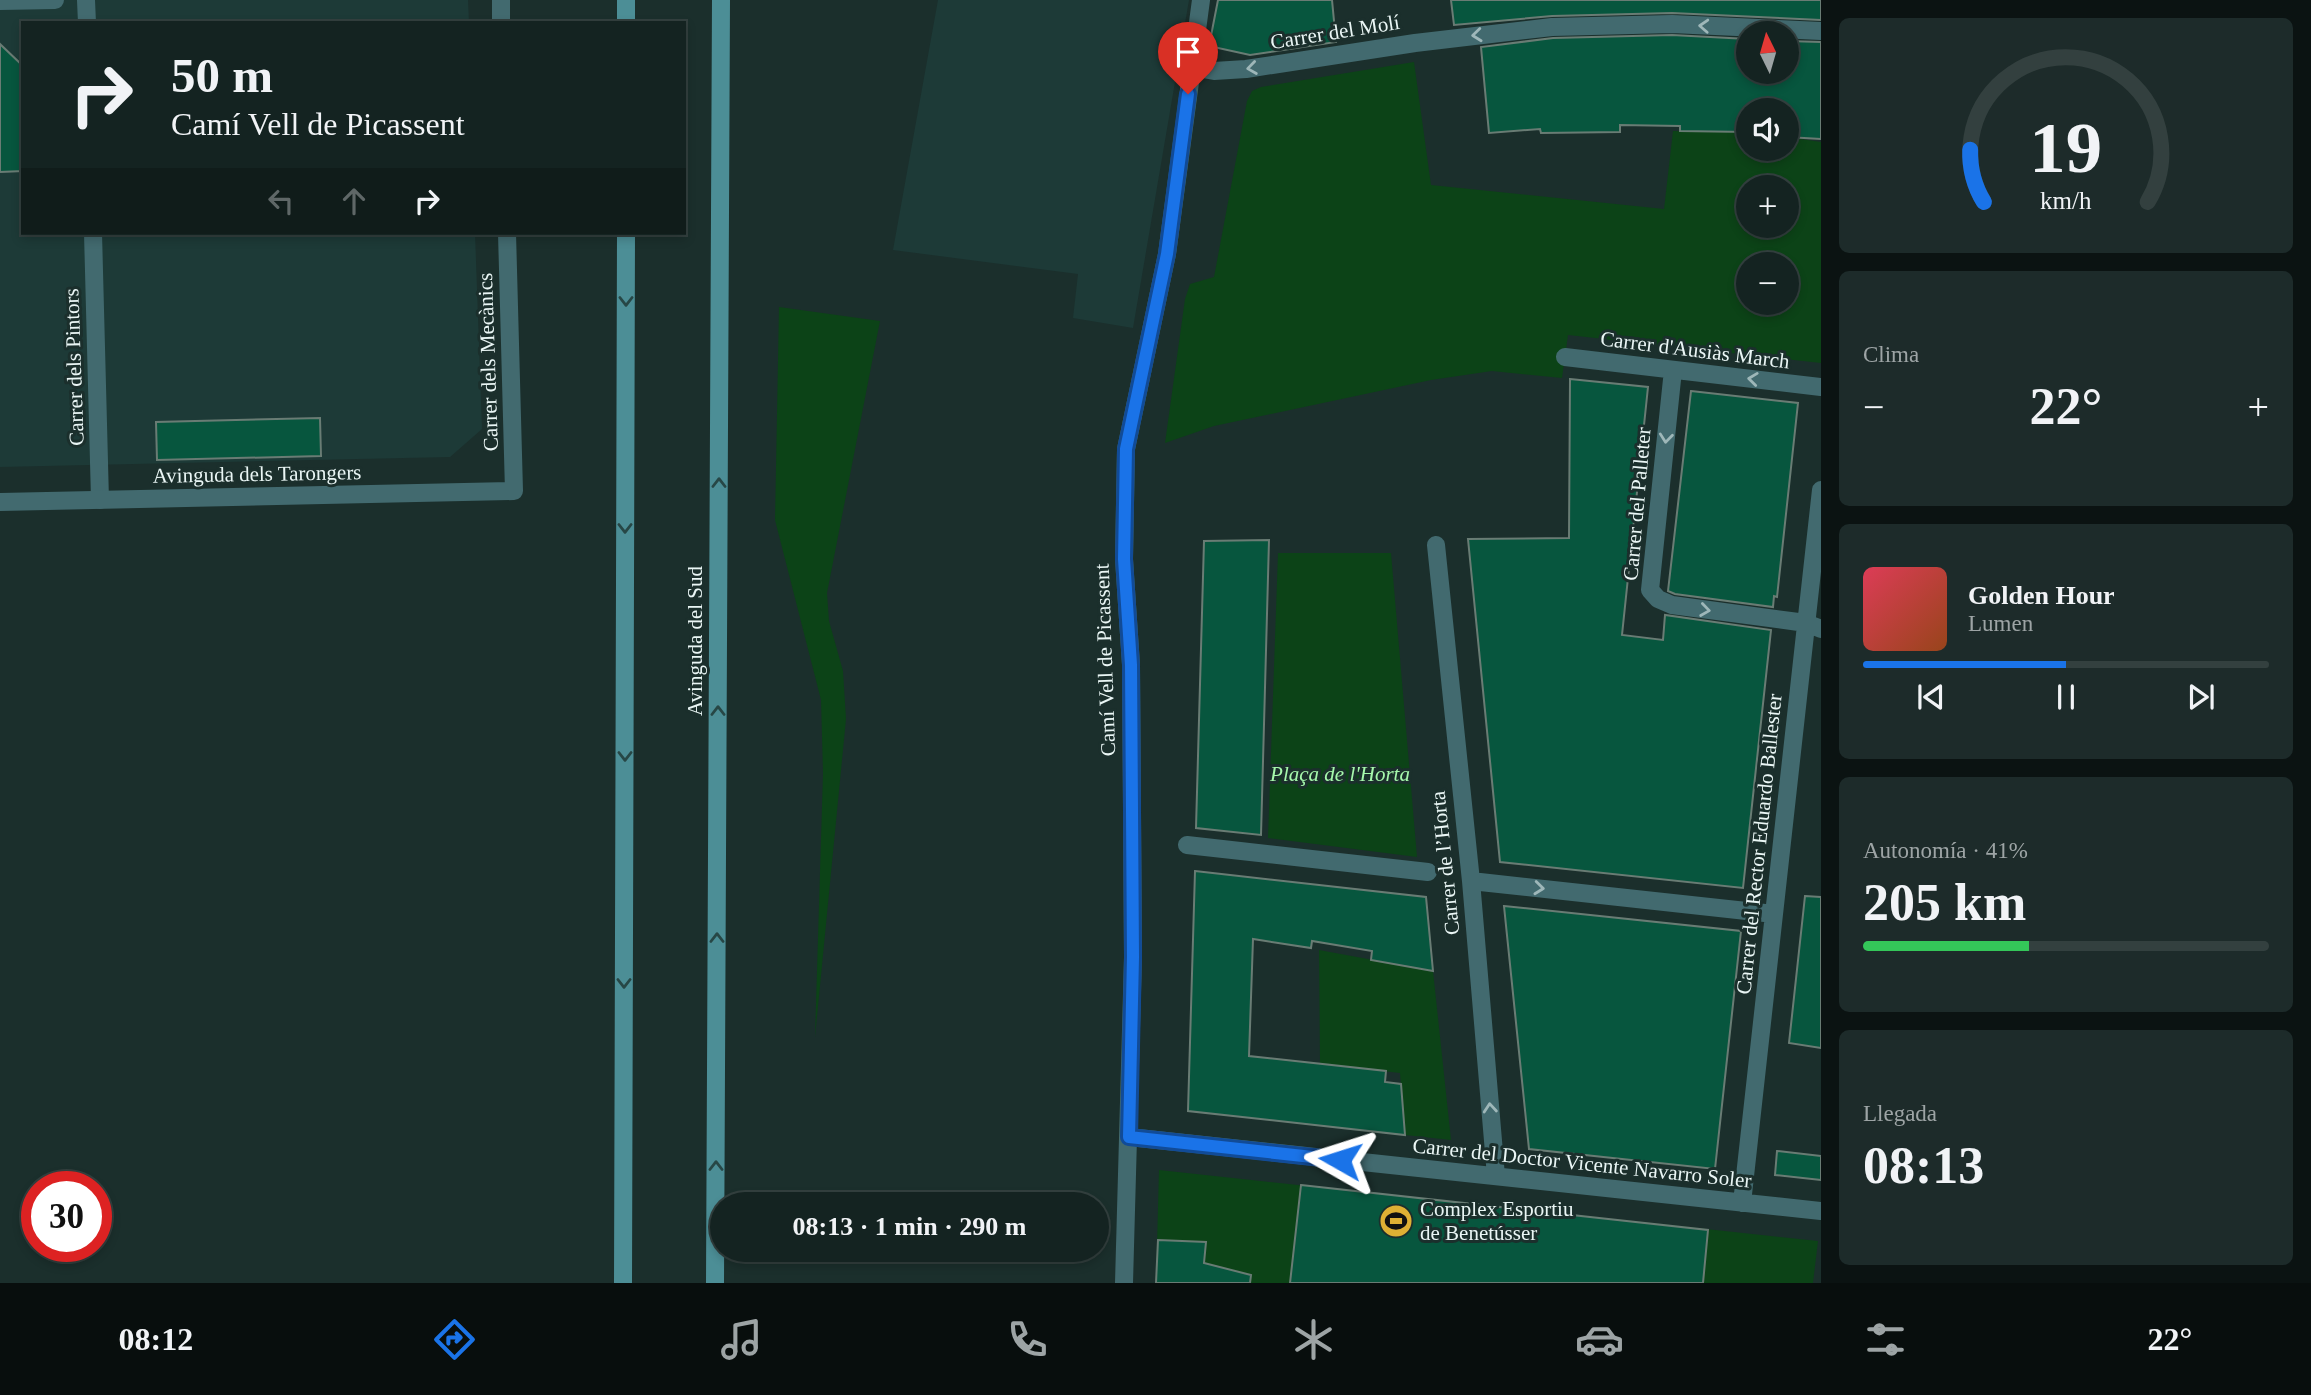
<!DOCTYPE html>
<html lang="es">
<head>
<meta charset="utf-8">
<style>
	:root { --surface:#142321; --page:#1d2b2a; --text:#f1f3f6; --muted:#9da4a5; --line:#33403f; --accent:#1a73e8 }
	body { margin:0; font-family:Georgia,serif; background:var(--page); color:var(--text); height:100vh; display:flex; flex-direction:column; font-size:26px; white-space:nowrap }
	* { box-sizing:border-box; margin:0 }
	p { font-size:23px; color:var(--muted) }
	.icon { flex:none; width:38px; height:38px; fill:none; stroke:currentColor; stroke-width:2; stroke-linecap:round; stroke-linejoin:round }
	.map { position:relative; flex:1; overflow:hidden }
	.panel { display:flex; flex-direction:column; gap:18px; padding:18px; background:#0b1312; width:490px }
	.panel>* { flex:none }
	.banner { position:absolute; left:21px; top:21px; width:665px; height:214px; border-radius:0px; box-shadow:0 4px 10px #0003,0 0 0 2px var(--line); background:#142321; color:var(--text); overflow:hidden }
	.needle { width:46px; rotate:355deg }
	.fabs { position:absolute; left:1736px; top:21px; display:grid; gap:14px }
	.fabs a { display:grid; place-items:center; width:63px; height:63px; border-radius:50%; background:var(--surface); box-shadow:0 4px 10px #0003,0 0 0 2px var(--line); font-size:35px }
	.speed { position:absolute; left:21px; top:1171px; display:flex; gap:14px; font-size:35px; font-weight:700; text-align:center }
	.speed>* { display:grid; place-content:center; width:91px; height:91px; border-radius:50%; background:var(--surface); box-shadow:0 4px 10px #0003,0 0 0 2px var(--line); line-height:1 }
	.speed .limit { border:10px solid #d22; background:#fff; color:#111 }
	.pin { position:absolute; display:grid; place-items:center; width:60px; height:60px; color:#fff; margin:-72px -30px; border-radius:50% 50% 50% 0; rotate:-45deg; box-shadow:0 0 7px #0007 }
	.pin .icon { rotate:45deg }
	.me { position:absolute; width:77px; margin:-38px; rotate:276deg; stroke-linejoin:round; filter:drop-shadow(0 0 5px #0008) }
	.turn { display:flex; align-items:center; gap:24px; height:147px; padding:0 35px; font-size:32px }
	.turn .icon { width:91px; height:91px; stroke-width:2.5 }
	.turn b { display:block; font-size:49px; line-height:60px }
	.lanes { display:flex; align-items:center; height:66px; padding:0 35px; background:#0003; justify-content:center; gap:35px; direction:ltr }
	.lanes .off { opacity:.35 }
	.big { font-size:52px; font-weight:800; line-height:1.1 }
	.panel .widget { flex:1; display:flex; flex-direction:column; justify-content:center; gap:10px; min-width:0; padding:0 24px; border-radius:10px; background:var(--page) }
	.panel .dial { align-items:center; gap:0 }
	.dial svg { height:182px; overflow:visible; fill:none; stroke:var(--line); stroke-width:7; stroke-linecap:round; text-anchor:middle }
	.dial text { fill:var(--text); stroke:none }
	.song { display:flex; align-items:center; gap:21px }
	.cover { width:84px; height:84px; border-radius:10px; background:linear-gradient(135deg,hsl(350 70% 55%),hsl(20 70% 35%)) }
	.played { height:7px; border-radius:4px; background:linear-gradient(90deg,var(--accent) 50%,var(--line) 50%) }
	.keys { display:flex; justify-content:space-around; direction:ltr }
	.heat { display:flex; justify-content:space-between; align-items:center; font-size:38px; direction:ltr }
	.charge { height:10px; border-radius:5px; background:linear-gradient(90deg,#34c759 41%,var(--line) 0) }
	.trip { position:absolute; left:710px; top:1192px; width:399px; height:70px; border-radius:35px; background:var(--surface); box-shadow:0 4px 10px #0003,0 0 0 2px var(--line); font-weight:800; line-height:70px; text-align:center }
	.tab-bar { display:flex; height:112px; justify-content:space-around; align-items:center; background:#080e0d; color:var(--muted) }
	.tab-bar .icon { width:49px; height:49px }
	.tab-bar .selected { color:var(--accent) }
	.tab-bar b { font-size:32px; color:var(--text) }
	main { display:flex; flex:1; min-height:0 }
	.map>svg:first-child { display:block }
</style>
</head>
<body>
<main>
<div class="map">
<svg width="1821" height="1283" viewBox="0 0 1821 1283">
	<rect width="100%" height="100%" fill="#1b2f2c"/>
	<!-- built -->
	<path fill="#1d3a37" d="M0 0H468L469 23H23V233H475L482 429 450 457 0 467Z
		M938 0H1189L1133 328 1073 318 1078 274 893 250Z"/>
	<!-- green -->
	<path fill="#0c4317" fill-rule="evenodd" d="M1414 62 1431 185 1664 209 1673 131 1748 132V149H1787V137L1821 142V363L1568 335 1562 378 1492 371 1431 380 1214 426 1165 443 1185 299 1190 284 1214 277 1247 101 1252 91 1261 87ZM1748 187H1787V226H1748ZM1748 264H1787V303H1748Z
		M779 307 880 321 827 593 829 621 843 671 846 719 815 1037 823 773 821 700 775 520Z
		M1278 553H1391L1417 857 1268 838Z
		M1319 950 1433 971 1451 1140 1405 1135 1400 1073 1320 1064Z
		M1159 1170 1818 1241 1813 1283H1156Z"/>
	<!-- building -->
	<path fill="#07563e" stroke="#697c74" stroke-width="2" d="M1218 0H1332L1336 42 1250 55 1209 46Z
		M1451 0H1821V20L1672 13 1552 16 1454 25Z
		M1672 35 1748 39V72H1787V41L1821 42V139L1787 137V110H1748V132L1680 131V126L1620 125V132L1541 133 1540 129 1489 133 1481 47 1553 38Z
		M0 44 23 66V171L0 172Z
		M1570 379 1648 387 1622 635 1663 640 1665 615 1771 630 1743 888 1500 862 1468 539 1569 538Z
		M1691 391 1798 403 1777 597 1774 596 1773 607 1675 594 1668 591Z
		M320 418 321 456 157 460 156 422Z
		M1269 540 1261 835 1196 828 1204 541Z
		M1195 871 1426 897 1433 971 1371 960 1372 951 1312 941 1311 948 1253 939 1249 1056 1386 1071 1385 1082 1401 1084 1405 1135 1188 1111Z
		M1805 896 1821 897V1048L1789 1043Z
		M1504 906 1741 931 1715 1169 1529 1149Z
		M1777 1151 1821 1156V1180L1775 1175Z
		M1301 1185 1708 1230 1703 1283H1290Z
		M1158 1240 1206 1242 1204 1263 1251 1275 1250 1283H1156Z"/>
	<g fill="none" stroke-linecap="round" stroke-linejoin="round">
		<!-- pedestrian -->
		<path stroke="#426a6f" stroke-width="18" d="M1187 845 1428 872"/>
		<!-- minor -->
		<path stroke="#426a6f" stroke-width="18" d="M86 0 87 23
			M0 1 55 0
			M1192 67 1214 71 1246 69 1415 43 1552 27 1672 24 1821 31
			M93 233 100 500
			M1565 357 1821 387
			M1673 370 1650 590 1658 599 1672 605 1806 623 1821 629
			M1436 545 1471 881 1496 1176
			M1471 881 1774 914
			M1129 1137 1821 1211
			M1742 1203 1821 490"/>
		<!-- tertiary -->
		<path stroke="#426a6f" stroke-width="18" d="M501 0V23
			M0 502 514 491 507 233
			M1124 1283 1133 957 1131 665 1124 559 1126 449 1167 254 1201 0"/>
		<!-- secondary -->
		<path stroke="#4c8e96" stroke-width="18" d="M626 23V0
			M623 1283 626 233
			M715 1283 721 0"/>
	</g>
	<!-- one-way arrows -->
	<defs><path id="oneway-chevron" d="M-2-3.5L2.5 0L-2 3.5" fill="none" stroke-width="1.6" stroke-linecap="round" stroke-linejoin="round" transform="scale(1.75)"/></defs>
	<g stroke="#9eb7b9">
		<use href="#oneway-chevron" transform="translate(1704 26) rotate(-177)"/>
		<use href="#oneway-chevron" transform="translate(1477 35) rotate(174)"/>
		<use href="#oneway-chevron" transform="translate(1252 68) rotate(172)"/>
		<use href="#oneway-chevron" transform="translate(1753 379) rotate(-173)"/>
		<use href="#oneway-chevron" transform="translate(1666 438) rotate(96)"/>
		<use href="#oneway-chevron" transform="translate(1705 610) rotate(8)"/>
		<use href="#oneway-chevron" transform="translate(1539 888) rotate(6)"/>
		<use href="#oneway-chevron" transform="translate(1490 1108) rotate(-95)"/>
	</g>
	<g stroke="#274746">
		<use href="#oneway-chevron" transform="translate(626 301) rotate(90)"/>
		<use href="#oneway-chevron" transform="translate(719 483) rotate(-90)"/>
		<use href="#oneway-chevron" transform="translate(625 528) rotate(90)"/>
		<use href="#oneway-chevron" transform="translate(718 711) rotate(-90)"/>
		<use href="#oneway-chevron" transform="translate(625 756) rotate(90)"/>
		<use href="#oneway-chevron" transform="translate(717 938) rotate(-90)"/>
		<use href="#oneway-chevron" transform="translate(624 983) rotate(90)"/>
		<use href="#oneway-chevron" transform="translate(716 1166) rotate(-90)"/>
	</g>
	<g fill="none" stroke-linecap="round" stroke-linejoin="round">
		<defs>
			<path id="route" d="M1188 94 1167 254 1126 449 1124 559 1131 665 1133 957 1129 1137 1340 1160"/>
		</defs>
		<!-- route casing -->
		<use href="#route" stroke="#114b97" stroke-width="18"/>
		<!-- route -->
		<use href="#route" stroke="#1a73e8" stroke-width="12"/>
	</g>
	<!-- icons -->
	<defs>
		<symbol id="stadium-disc" viewBox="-11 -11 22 22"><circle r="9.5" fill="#dfb034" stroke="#1b2f2c"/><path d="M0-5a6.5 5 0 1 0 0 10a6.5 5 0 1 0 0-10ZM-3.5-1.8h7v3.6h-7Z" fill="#111"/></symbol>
	</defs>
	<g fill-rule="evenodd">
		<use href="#stadium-disc" x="1377" y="1202" width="38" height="38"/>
	</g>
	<g text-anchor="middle" stroke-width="6" stroke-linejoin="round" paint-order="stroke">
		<!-- street labels -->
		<g font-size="21" fill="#eaf6f5" stroke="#1b2f2c">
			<text transform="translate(1335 32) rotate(-9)" y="7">Carrer del Molí</text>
			<text transform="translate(1695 350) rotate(7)" y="7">Carrer d'Ausiàs March</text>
			<text transform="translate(488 362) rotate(-92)" y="7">Carrer dels Mecànics</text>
			<text transform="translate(74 367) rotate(-92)" y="7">Carrer dels Pintors</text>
			<text transform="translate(257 474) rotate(-1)" y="7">Avinguda dels Tarongers</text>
			<text transform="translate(1637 504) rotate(-85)" y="7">Carrer del Palleter</text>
			<text transform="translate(695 641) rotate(-90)" y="7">Avinguda del Sud</text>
			<text transform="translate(1105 660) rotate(-92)" y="7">Camí Vell de Picassent</text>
			<text transform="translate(1759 844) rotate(-84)" y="7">Carrer del Rector Eduardo Ballester</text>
			<text transform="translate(1445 863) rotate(-96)" y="7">Carrer de l’Horta</text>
			<text transform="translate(1582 1163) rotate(6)" y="7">Carrer del Doctor Vicente Navarro Soler</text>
		</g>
		<!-- park labels -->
		<g font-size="21" font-style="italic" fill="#a6f8ac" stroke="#1b2f2c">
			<text x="1340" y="781">Plaça de l'Horta</text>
		</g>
		<!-- poi labels -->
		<g font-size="21" fill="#eaf6f5" stroke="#1b2f2c" text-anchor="start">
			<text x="1420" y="1216">Complex Esportiu<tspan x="1420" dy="24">de Benetússer</tspan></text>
		</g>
	</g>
</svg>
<div class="fabs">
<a><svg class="needle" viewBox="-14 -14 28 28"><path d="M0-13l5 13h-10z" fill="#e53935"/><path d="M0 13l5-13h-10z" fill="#9da4a5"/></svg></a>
<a><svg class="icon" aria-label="sound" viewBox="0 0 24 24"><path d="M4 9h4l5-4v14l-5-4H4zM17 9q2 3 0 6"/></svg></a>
<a>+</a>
<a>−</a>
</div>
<div class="speed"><div class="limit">30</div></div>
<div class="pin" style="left:1188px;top:94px;background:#d93025"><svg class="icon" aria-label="arrive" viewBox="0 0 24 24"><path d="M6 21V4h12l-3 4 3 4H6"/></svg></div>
<svg class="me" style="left:1340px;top:1160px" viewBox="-20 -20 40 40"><path d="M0-17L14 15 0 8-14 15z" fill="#1a73e8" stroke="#fff" stroke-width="4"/></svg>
<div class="trip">08:13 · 1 min · 290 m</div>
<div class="banner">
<div class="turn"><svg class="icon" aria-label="right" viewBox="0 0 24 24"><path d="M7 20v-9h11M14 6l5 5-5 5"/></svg><div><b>50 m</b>Camí Vell de Picassent</div></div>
<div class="lanes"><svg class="icon off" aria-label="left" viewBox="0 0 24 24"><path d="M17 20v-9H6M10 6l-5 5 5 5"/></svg><svg class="icon off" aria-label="ahead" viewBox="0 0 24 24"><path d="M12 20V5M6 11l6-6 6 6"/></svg><svg class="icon" aria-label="right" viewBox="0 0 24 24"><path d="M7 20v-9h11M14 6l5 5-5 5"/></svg></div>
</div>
</div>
<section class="panel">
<div class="widget dial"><svg viewBox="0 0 100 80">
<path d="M14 69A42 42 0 1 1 86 69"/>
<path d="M14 69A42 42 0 0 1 8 46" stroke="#1a73e8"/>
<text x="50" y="56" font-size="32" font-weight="700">19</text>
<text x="50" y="72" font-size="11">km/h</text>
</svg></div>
<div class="widget"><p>Clima</p>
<div class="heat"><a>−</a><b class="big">22°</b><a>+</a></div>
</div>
<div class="widget">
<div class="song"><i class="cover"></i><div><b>Golden Hour</b><p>Lumen</p></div></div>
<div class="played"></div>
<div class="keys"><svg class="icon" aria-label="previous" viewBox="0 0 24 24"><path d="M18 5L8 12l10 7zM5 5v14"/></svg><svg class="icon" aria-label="pause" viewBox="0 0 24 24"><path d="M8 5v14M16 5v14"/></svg><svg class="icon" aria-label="next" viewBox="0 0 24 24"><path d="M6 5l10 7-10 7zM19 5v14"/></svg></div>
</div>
<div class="widget"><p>Autonomía · 41%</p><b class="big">205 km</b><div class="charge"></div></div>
<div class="widget"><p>Llegada</p><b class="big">08:13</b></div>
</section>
</main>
<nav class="tab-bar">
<b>08:12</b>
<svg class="icon selected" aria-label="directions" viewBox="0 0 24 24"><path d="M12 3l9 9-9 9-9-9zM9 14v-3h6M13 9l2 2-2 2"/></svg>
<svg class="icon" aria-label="music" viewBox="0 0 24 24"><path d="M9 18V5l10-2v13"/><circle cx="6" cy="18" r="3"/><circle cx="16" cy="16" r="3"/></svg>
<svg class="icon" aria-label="phone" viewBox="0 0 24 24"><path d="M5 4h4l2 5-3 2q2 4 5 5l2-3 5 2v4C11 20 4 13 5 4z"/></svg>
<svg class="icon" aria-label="climate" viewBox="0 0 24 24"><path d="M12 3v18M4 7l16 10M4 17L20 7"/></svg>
<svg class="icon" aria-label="car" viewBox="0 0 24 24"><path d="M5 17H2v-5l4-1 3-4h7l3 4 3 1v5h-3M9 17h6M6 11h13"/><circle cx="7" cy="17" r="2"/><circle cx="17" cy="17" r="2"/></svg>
<svg class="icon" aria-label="filters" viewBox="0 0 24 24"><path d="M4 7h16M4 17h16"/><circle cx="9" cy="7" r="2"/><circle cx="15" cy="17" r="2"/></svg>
<b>22°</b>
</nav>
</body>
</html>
